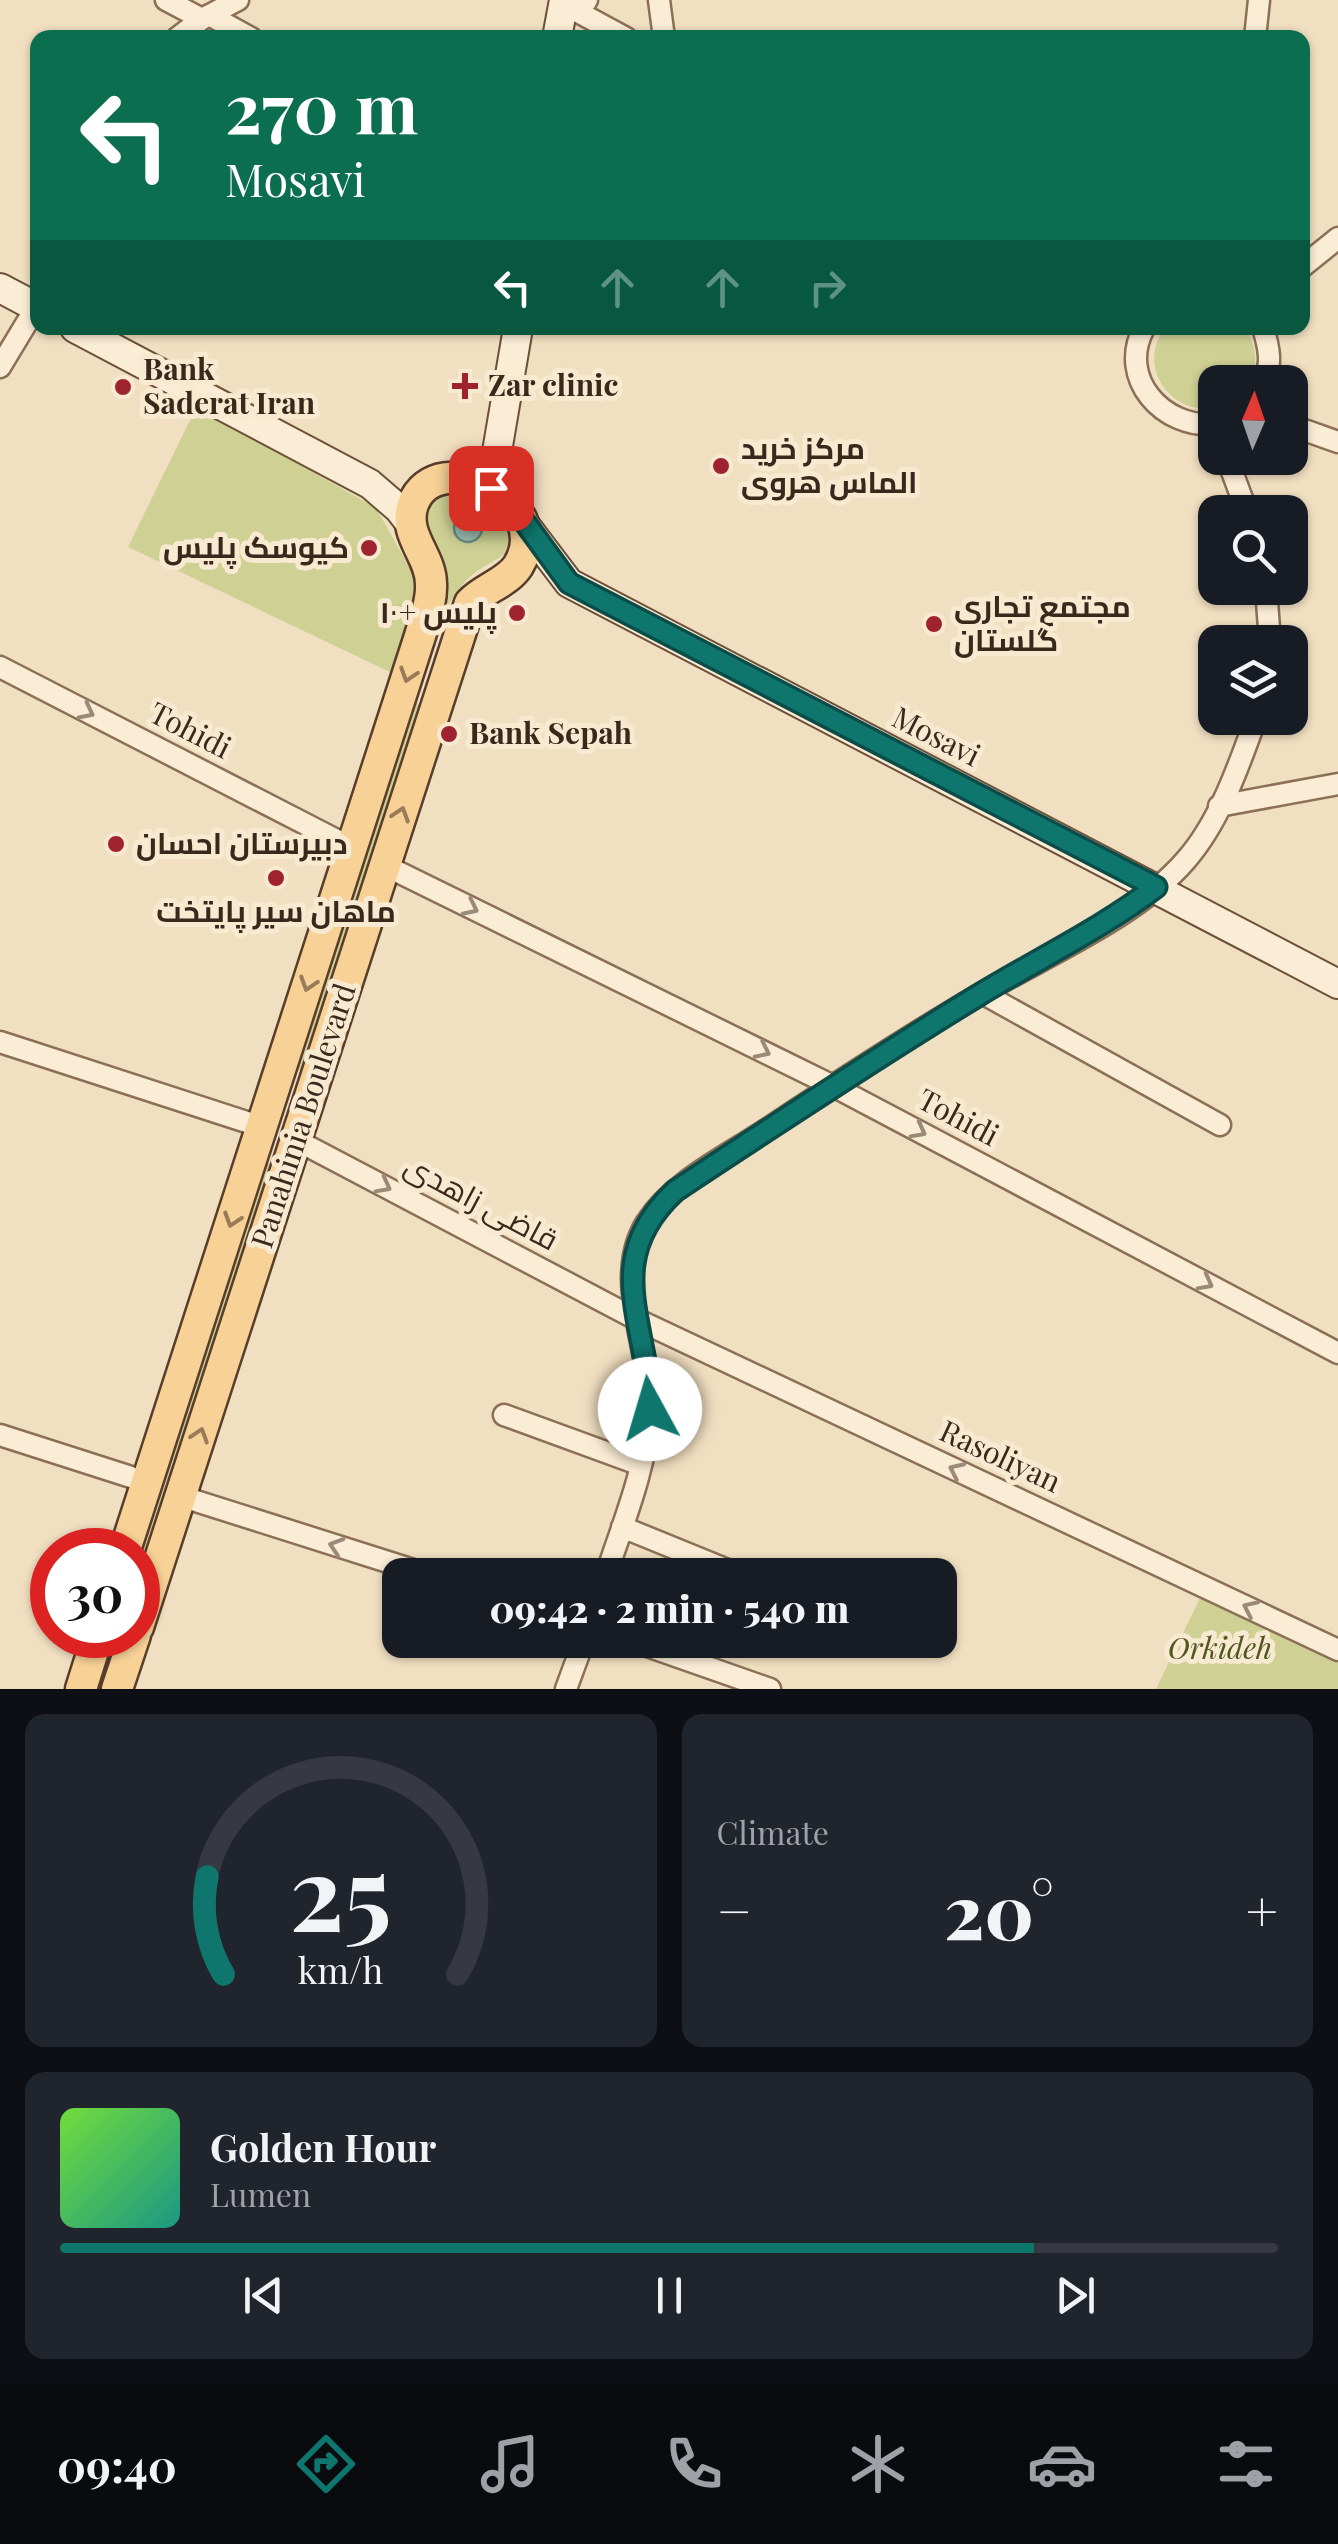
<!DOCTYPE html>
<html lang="en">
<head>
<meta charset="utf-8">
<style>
	:root { --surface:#171b24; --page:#20242c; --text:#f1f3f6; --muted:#9ea1a6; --line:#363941; --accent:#0f766e }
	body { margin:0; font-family:"Playfair Display",Cairo,serif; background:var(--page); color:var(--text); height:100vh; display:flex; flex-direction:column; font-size:38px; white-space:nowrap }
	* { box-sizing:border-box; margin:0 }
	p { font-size:32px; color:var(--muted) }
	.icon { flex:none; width:55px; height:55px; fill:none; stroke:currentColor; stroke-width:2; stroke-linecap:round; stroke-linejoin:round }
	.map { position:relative; height:1689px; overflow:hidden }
	.details { display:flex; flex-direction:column; gap:25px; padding:25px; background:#0d0f14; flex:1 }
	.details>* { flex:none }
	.top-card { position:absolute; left:30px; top:30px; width:1280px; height:305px; border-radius:20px; box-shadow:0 2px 8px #0004; background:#0b6e4f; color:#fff; overflow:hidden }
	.needle { width:65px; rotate:2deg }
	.tools { position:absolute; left:1198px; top:365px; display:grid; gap:20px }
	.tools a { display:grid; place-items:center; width:110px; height:110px; border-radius:20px; background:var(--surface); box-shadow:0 2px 8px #0004; font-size:50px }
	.speed { position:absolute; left:30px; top:1528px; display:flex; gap:20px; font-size:50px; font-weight:700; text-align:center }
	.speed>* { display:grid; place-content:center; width:130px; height:130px; border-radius:50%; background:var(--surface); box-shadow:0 2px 8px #0004; line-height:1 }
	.speed .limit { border:15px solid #d22; background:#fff; color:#111 }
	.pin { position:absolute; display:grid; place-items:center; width:85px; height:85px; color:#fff; margin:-42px; border-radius:20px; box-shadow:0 5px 15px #0006 }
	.me { position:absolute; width:110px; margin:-55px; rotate:354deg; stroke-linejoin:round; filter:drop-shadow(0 0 8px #0008) }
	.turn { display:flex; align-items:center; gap:35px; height:210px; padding:0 30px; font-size:45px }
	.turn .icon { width:130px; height:130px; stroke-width:2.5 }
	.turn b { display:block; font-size:70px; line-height:85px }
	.lanes { display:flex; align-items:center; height:95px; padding:0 30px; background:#0003; justify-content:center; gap:50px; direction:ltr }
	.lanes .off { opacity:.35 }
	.big { font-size:75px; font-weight:800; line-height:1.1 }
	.details .tile { flex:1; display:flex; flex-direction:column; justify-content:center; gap:15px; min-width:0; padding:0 35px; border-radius:20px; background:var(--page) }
	.details .dial { align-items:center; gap:0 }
	.dial svg { height:260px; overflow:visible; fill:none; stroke:var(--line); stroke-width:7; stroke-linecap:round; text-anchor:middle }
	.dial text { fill:var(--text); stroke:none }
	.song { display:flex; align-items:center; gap:30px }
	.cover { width:120px; height:120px; border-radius:15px; background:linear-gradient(135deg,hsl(100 70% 55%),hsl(170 70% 35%)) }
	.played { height:10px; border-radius:5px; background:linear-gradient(90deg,var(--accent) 80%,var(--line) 80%) }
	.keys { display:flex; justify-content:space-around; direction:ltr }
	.heat { display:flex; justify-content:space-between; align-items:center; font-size:55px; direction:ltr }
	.details .tiles { flex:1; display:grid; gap:25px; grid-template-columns:1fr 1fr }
	.tile:last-child { grid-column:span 2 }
	.trip { position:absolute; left:382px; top:1558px; width:575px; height:100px; border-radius:20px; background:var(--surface); box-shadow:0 2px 8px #0004; font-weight:800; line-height:100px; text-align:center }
	.menu { display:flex; height:160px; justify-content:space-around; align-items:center; background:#090b0e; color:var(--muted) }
	.menu .icon { width:70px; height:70px }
	.menu .selected { color:var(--accent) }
	.menu b { font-size:45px; color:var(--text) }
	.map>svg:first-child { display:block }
</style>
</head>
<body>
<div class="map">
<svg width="1338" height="1689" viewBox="0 0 1338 1689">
	<rect width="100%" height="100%" fill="#f1dfc1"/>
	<!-- green -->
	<path fill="#ced094" d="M1165 328H1246C1256 346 1259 363 1250 382H1215V408C1170 415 1136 366 1165 328Z
		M197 406 376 508 420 586 392 673 128 547Z
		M446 494C475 498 511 515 512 547 500 560 486 564 472 575 461 584 455 596 447 607 446 594 446 579 443 566 437 536 410 516 446 494Z
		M417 703 421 706 306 1067 298 1071 295 1069 412 704Z
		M266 1163H271L274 1167 138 1588V1553Z
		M1201 1596 1338 1663V1689H1156Z"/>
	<!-- water -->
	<path fill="#a4c3b7" stroke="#6a9285" stroke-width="2.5" d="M454 528a14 14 0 1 1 28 0a14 14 0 1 1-28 0Z"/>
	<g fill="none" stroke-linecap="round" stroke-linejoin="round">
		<defs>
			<path id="street" d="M166 0 202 19
				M587 0 578 12 626 38
				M659 0 664 38
				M209 15 251 38
				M177 38 202 19 238 0
				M1255 38 1259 0
				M1302 267 1338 238
				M1144 328C1117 378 1163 429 1215 424
				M1263 328C1269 347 1272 363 1265 382
				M0 367 38 304
				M1290 425 1338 442
				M1227 458 1247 512
				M1266 588 1270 642
				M0 667 352 848
				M1219 806 1338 784
				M384 865 833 1086 1338 1353
				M982 993 1220 1125
				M0 1042 262 1127
				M298 1141 636 1319 1338 1650
				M504 1415 641 1465
				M0 1435 131 1477
				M180 1496 429 1575
				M622 1527 740 1575
				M606 1575C623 1523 646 1469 649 1415 654 1352 610 1281 647 1222 674 1181 727 1156 766 1130 838 1082 910 1035 984 992 1049 954 1137 917 1186 860 1220 821 1239 765 1256 718
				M630 1640 770 1689
				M566 1689 584 1640"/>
			<path id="secondary" d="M557 38 564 0
				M0 288 38 308
				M75 328 370 484 399 509 409 522
				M491 487 518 328
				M525 525 569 583 1338 984"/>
			<path id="primary" d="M125 1550 420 636C425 619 432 601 431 584 431 555 402 535 413 504 436 442 558 501 518 566 507 583 484 588 470 603L138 1627
				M81 1689 98 1635
				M117 1689 135 1635"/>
		</defs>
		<!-- street casing -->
		<use href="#street" stroke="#8c6f57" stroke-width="25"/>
		<!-- secondary casing -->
		<use href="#secondary" stroke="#6d503a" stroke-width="32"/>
		<!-- primary casing -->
		<use href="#primary" stroke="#593d2c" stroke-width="35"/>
		<!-- street -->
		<use href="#street" stroke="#fbecd5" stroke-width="20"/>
		<!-- secondary -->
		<use href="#secondary" stroke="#fbecd5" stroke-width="28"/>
		<!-- primary -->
		<use href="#primary" stroke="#f7d196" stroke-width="30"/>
	</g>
	<!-- one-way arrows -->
	<defs><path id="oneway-chevron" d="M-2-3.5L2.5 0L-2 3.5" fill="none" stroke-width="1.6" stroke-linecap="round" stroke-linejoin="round" transform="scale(2.5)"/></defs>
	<g stroke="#987c59">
		<use href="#oneway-chevron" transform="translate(408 675) rotate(108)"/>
		<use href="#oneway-chevron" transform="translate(401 814) rotate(-72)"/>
		<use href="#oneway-chevron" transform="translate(308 984) rotate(108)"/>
		<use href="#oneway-chevron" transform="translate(232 1220) rotate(108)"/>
		<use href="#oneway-chevron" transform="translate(200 1435) rotate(-72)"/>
	</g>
	<g stroke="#9a8a78">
		<use href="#oneway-chevron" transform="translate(87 712) rotate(27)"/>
		<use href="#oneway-chevron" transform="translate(471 908) rotate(26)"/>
		<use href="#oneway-chevron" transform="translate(763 1051) rotate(26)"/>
		<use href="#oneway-chevron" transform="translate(919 1131) rotate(28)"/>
		<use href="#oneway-chevron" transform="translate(384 1186) rotate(28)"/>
		<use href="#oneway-chevron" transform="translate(1206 1283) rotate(28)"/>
		<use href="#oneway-chevron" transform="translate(956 1470) rotate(-155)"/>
		<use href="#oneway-chevron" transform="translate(336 1546) rotate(-162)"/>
		<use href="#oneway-chevron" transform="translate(1250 1608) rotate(-155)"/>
	</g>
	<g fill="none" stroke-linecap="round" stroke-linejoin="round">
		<defs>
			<path id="route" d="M491 488 510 502 569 583 1156 887C1101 929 1038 959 979 995 876 1058 776 1124 675 1191 599 1262 649 1324 650 1409"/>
		</defs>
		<!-- route casing -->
		<use href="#route" stroke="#0a4d48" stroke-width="25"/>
		<!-- route -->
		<use href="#route" stroke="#0f766e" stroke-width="18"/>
	</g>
	<!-- markers -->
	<g fill="#9f232e" stroke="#f8e9d1" stroke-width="4">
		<path d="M460 371h10v10h10v10h-10v10h-10v-10h-10v-10h10z"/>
		<circle cx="123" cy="387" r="10"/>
		<circle cx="721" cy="466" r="10"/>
		<circle cx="369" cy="548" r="10"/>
		<circle cx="517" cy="613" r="10"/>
		<circle cx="934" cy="624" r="10"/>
		<circle cx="449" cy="734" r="10"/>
		<circle cx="116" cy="844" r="10"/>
		<circle cx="276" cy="878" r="10"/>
	</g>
	<g text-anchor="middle" stroke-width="10" stroke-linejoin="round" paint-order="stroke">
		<!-- poi labels -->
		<g font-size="30" font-weight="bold" fill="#3a281c" stroke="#f8e9d1" text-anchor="start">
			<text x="143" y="380">Bank<tspan x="143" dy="34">Saderat Iran</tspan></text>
			<text x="488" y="396">Zar clinic</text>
			<text x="741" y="459">مرکز خرید<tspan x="741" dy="34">الماس هروی</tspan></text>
			<text x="349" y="558" text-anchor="end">کیوسک پلیس</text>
			<text x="954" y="617">مجتمع تجاری<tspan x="954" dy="34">گلستان</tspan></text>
			<text x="497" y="623" text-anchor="end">پلیس +۱۰</text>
			<text x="469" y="744">Bank Sepah</text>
			<text x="136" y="854">دبیرستان احسان</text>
			<text x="276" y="922" text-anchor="middle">ماهان سیر پایتخت</text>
		</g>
		<!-- street labels -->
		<g font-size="30" fill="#3a281c" stroke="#f8e9d1">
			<text transform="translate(190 731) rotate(27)" y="10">Tohidi</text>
			<text transform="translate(936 737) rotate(27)" y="10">Mosavi</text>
			<text transform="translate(304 1116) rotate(-72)" y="10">Panahinia Boulevard</text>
			<text transform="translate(958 1118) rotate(28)" y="10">Tohidi</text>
			<text transform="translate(481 1203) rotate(28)" y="10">قاضی زاهدی</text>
			<text transform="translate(1000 1457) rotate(25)" y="10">Rasoliyan</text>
		</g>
		<!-- park labels -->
		<g font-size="30" font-style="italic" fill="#4f5821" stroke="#f8e9d1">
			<text x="1220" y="1659">Orkideh</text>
		</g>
	</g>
</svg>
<div class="tools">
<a><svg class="needle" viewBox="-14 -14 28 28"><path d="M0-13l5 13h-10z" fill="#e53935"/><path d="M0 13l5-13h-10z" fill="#9ea1a6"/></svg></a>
<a><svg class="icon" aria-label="search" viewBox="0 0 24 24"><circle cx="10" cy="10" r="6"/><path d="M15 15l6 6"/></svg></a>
<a><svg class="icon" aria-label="layers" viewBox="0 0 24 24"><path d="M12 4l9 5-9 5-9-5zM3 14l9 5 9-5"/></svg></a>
</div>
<div class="speed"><div class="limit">30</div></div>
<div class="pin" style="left:491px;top:488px;background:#d93025"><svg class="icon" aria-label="arrive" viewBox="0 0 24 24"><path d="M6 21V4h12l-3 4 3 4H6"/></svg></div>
<svg class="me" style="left:650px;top:1409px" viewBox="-20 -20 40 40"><circle r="19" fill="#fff"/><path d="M0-13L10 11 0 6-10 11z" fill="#0f766e"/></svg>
<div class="trip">09:42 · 2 min · 540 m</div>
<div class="top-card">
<div class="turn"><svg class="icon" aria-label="left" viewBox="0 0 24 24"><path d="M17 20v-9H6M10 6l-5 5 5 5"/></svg><div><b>270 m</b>Mosavi</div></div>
<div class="lanes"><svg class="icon" aria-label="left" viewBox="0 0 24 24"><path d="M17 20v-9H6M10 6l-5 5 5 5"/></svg><svg class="icon off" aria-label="ahead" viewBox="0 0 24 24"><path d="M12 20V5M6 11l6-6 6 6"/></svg><svg class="icon off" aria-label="ahead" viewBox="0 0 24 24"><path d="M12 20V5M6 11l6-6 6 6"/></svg><svg class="icon off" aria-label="right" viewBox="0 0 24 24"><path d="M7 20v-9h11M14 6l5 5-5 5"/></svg></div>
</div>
</div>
<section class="details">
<div class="tiles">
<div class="tile dial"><svg viewBox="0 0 100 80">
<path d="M14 69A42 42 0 1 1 86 69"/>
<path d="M14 69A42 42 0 0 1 9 39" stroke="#0f766e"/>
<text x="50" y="56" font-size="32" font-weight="700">25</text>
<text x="50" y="72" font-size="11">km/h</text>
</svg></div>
<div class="tile"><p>Climate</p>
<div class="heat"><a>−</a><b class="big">20°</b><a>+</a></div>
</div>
<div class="tile">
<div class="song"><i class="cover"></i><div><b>Golden Hour</b><p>Lumen</p></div></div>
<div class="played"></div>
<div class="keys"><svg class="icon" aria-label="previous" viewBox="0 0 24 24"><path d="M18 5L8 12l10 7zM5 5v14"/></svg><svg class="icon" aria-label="pause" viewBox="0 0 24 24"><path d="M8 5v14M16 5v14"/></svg><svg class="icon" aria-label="next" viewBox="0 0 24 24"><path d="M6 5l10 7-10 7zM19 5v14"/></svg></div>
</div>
</div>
</section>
<nav class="menu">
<b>09:40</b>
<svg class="icon selected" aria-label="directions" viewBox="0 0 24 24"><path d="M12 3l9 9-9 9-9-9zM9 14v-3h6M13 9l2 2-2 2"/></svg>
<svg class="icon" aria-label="music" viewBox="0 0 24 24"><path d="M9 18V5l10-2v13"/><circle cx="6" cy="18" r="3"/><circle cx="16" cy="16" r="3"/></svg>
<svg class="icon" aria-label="phone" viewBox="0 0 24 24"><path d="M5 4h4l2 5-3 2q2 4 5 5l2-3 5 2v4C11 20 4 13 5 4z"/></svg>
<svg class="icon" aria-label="climate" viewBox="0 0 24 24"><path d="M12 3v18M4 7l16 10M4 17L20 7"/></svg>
<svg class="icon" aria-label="car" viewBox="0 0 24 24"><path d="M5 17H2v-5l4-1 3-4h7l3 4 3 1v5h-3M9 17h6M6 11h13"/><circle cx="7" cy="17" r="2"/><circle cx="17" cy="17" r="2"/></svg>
<svg class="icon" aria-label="filters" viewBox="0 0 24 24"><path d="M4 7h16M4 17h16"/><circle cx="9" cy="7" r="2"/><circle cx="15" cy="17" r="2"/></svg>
</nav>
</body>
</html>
